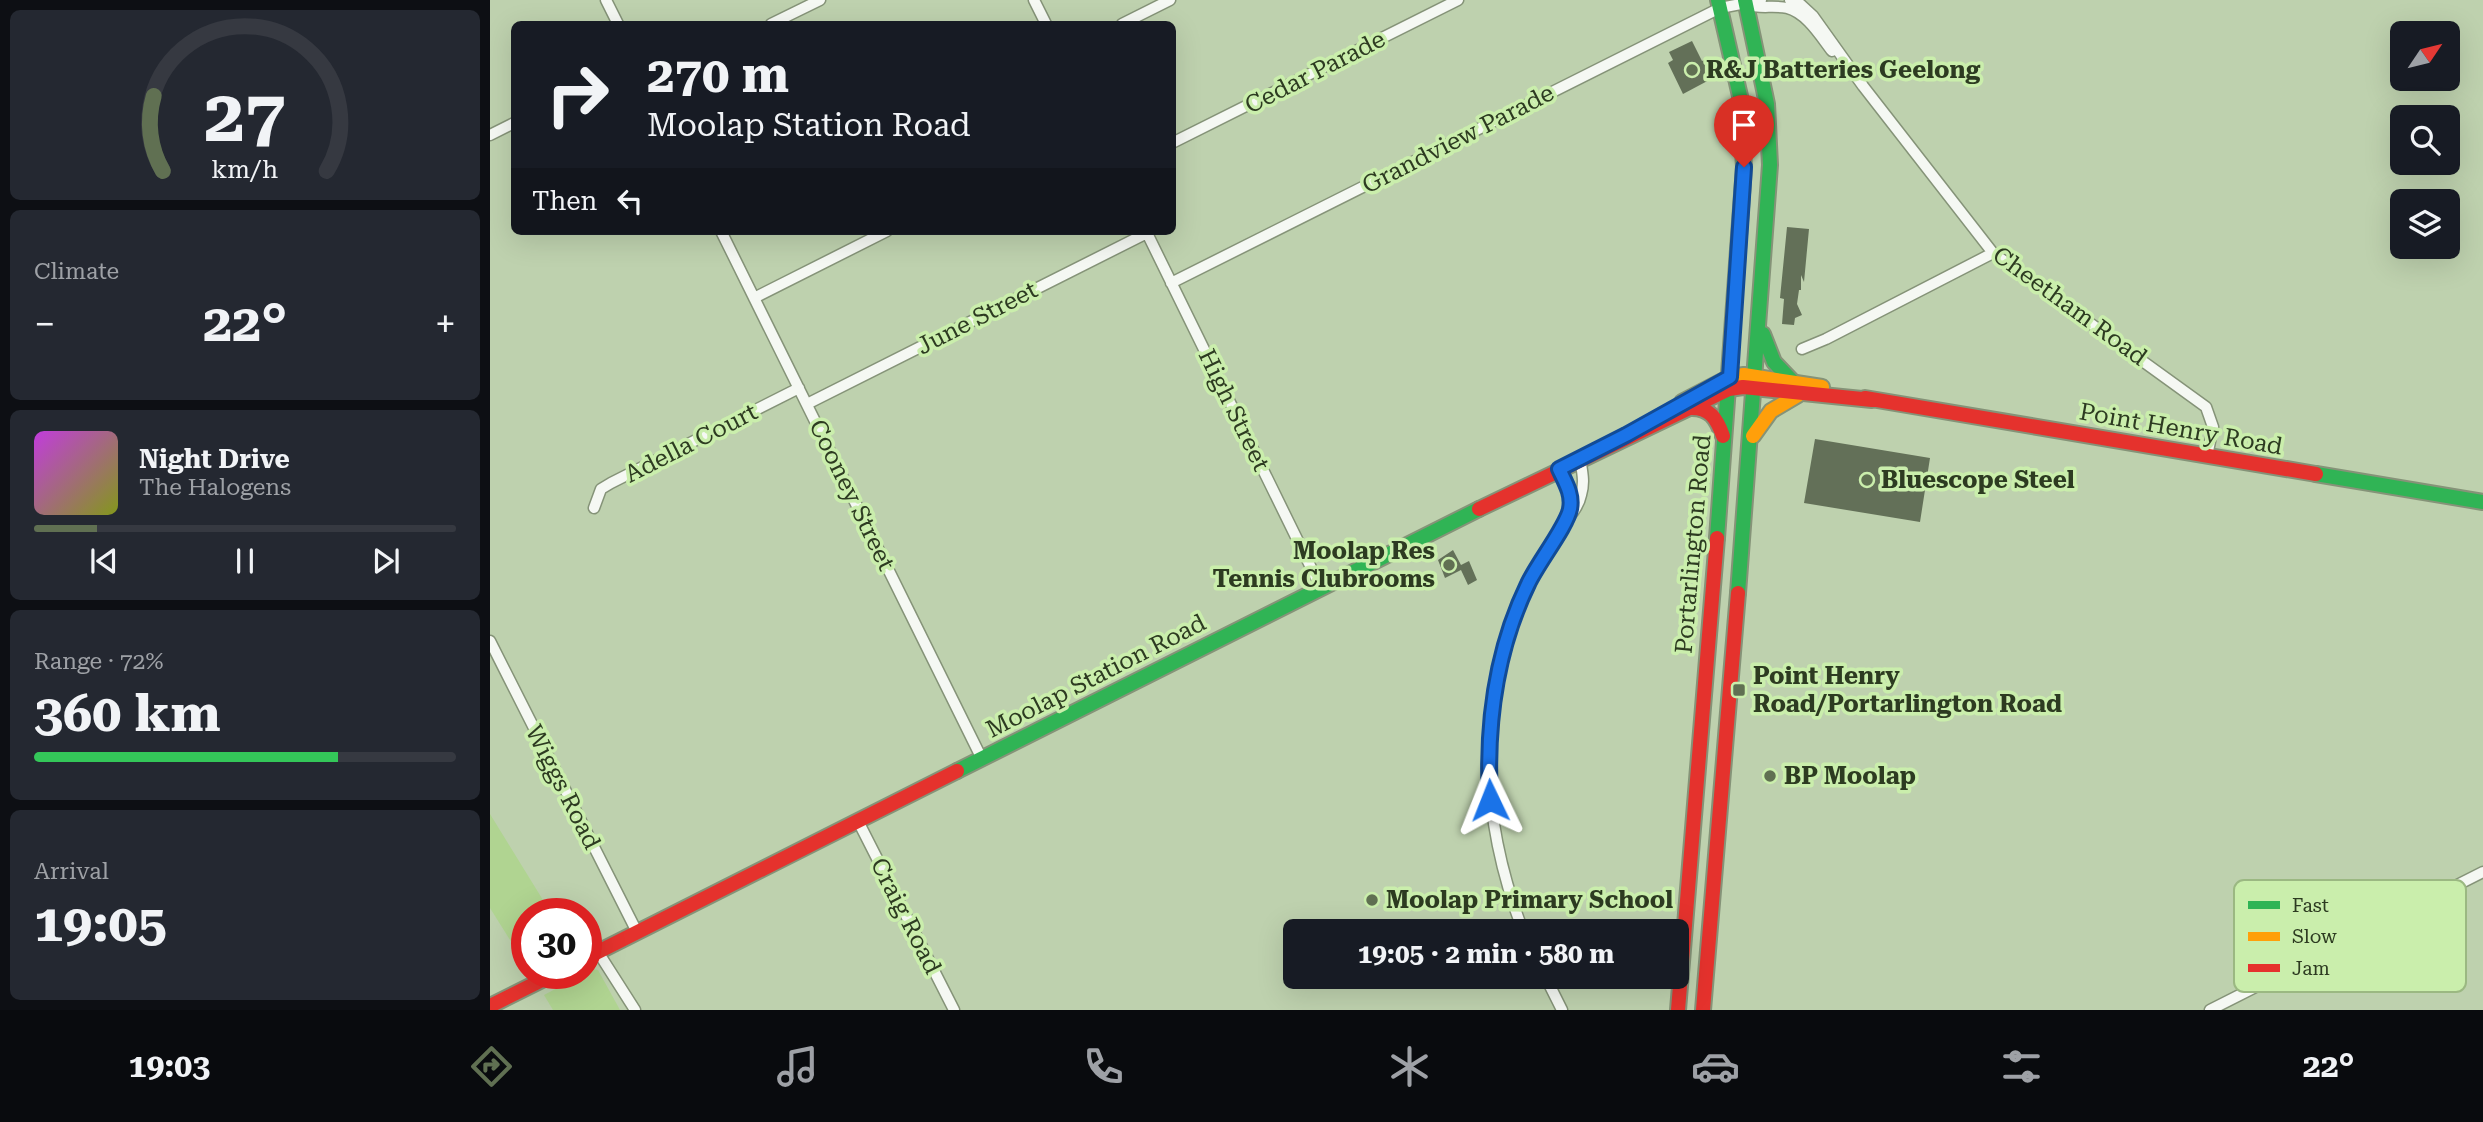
<!DOCTYPE html>
<html lang="en">
<head>
<meta charset="utf-8">
<style>
	:root { --surface:#171b24; --page:#242831; --text:#f1f3f6; --muted:#9ea1a6; --line:#363941; --accent:#607052 }
	body { margin:0; font-family:"Roboto Serif",serif; background:var(--page); color:var(--text); height:100vh; display:flex; flex-direction:column; font-size:26px; white-space:nowrap }
	* { box-sizing:border-box; margin:0 }
	p { font-size:23px; color:var(--muted) }
	.icon { flex:none; width:38px; height:38px; fill:none; stroke:currentColor; stroke-width:2; stroke-linecap:round; stroke-linejoin:round }
	.map { position:relative; flex:1; overflow:hidden }
	.panel { display:flex; flex-direction:column; gap:10px; padding:10px; background:#0d0f14; width:490px }
	.panel>* { flex:none }
	.guide { position:absolute; left:21px; top:21px; width:665px; height:214px; border-radius:10px; box-shadow:0 7px 28px #0002; background:#171b24; color:var(--text); overflow:hidden }
	.needle { width:46px; rotate:55deg }
	.controls { position:absolute; left:1900px; top:21px; display:grid; gap:14px }
	.controls a { display:grid; place-items:center; width:70px; height:70px; border-radius:10px; background:var(--surface); box-shadow:0 7px 28px #0002; font-size:35px }
	.speed { position:absolute; left:21px; top:898px; display:flex; gap:14px; font-size:35px; font-weight:700; text-align:center }
	.speed>* { display:grid; place-content:center; width:91px; height:91px; border-radius:50%; background:var(--surface); box-shadow:0 7px 28px #0002; line-height:1 }
	.speed .limit { border:10px solid #d22; background:#fff; color:#111 }
	.pin { position:absolute; display:grid; place-items:center; width:60px; height:60px; color:#fff; margin:-72px -30px; border-radius:50% 50% 50% 0; rotate:-45deg; box-shadow:0 0 7px #0007 }
	.pin .icon { rotate:45deg }
	.me { position:absolute; width:77px; margin:-38px; rotate:358deg; stroke-linejoin:round; filter:drop-shadow(0 0 5px #0008) }
	.turn { display:flex; align-items:center; gap:24px; height:147px; padding:0 21px; font-size:32px }
	.turn .icon { width:91px; height:91px; stroke-width:2.5 }
	.turn b { display:block; font-size:49px; line-height:60px }
	.then { display:flex; align-items:center; height:66px; padding:0 21px; background:#0003; gap:14px; font-size:26px }
	.big { font-size:52px; font-weight:700; line-height:1.1 }
	.panel .card { flex:1; display:flex; flex-direction:column; justify-content:center; gap:10px; min-width:0; padding:0 24px; border-radius:10px; background:var(--page) }
	.panel .dial { align-items:center; gap:0 }
	.dial svg { height:182px; overflow:visible; fill:none; stroke:var(--line); stroke-width:7; stroke-linecap:round; text-anchor:middle }
	.dial text { fill:var(--text); stroke:none }
	.song { display:flex; align-items:center; gap:21px }
	.cover { width:84px; height:84px; border-radius:10px; background:linear-gradient(135deg,hsl(290 70% 55%),hsl(70 70% 35%)) }
	.played { height:7px; border-radius:4px; background:linear-gradient(90deg,var(--accent) 15%,var(--line) 15%) }
	.keys { display:flex; justify-content:space-around; direction:ltr }
	.heat { display:flex; justify-content:space-between; align-items:center; font-size:38px; direction:ltr }
	.charge { height:10px; border-radius:5px; background:linear-gradient(90deg,#34c759 72%,var(--line) 0) }
	.trip { position:absolute; left:793px; top:919px; width:406px; height:70px; border-radius:10px; background:var(--surface); box-shadow:0 7px 28px #0002; font-weight:700; line-height:70px; text-align:center }
	.tabs { display:flex; height:112px; justify-content:space-around; align-items:center; background:#090b0e; color:var(--muted) }
	.tabs .icon { width:49px; height:49px }
	.tabs .current { color:var(--accent) }
	.tabs b { font-size:32px; color:var(--text) }
	main { display:flex; flex:1; min-height:0 }
	.map>svg:first-child { display:block }
</style>
</head>
<body>
<main>
<section class="panel">
<div class="card dial"><svg viewBox="0 0 100 80">
<path d="M14 69A42 42 0 1 1 86 69"/>
<path d="M14 69A42 42 0 0 1 10 36" stroke="#607052"/>
<text x="50" y="56" font-size="32" font-weight="700">27</text>
<text x="50" y="72" font-size="11">km/h</text>
</svg></div>
<div class="card"><p>Climate</p>
<div class="heat"><a>−</a><b class="big">22°</b><a>+</a></div>
</div>
<div class="card">
<div class="song"><i class="cover"></i><div><b>Night Drive</b><p>The Halogens</p></div></div>
<div class="played"></div>
<div class="keys"><svg class="icon" aria-label="previous" viewBox="0 0 24 24"><path d="M18 5L8 12l10 7zM5 5v14"/></svg><svg class="icon" aria-label="pause" viewBox="0 0 24 24"><path d="M8 5v14M16 5v14"/></svg><svg class="icon" aria-label="next" viewBox="0 0 24 24"><path d="M6 5l10 7-10 7zM19 5v14"/></svg></div>
</div>
<div class="card"><p>Range · 72%</p><b class="big">360 km</b><div class="charge"></div></div>
<div class="card"><p>Arrival</p><b class="big">19:05</b></div>
</section>
<div class="map">
<svg width="1993" height="1010" viewBox="0 0 1993 1010">
	<rect width="100%" height="100%" fill="#bed1ae"/>
	<!-- green -->
	<path fill="#b0d491" d="M0 814 61 913 37 914V967L0 908Z
		M103 969 108 970 130 1010H63L54 995Z"/>
	<!-- building -->
	<path fill="#637058" d="M1202 41 1212 61 1221 57 1223 78 1193 94 1178 63 1183 60 1179 52Z
		M1297 227 1319 229 1314 282 1311 275V290H1309L1307 304 1312 315 1305 318 1304 325 1292 324 1294 299 1290 298Z
		M1325 439 1440 458 1430 522 1314 503Z
		M963 550 971 565 979 561 987 580 978 585 971 570 955 578 948 560Z"/>
	<g fill="none" stroke-linecap="round" stroke-linejoin="round">
		<defs>
			<path id="street" d="M116 0 128 24
				M544 0 556 24
				M1300 0 1310 4 1323 16 1373 86 1503 253 1716 407 1723 427 1717 456
				M1257 5C1271 9 1284 5 1297 8 1317 13 1331 37 1342 51
				M281 24 330 0
				M632 24 680 0
				M0 135 24 123
				M682 143 968 0
				M231 231 492 759
				M656 231 831 588
				M681 283 1230 8 1271 0
				M264 298 397 231
				M1312 349 1336 339 1503 253
				M317 404 657 233
				M1069 469 1081 497 1079 513
				M104 508 111 489 121 483 309 388
				M0 641 147 932
				M368 821 464 1010
				M1033 931C990 818 985 708 1033 595 1041 574 1053 554 1066 535 1074 522 1088 510 1091 495 1095 482 1092 471 1090 458
				M108 952 145 1010
				M1055 976 1072 1010
				M1720 1010 1993 872"/>
			<path id="fast" d="M1273 334 1284 362 1304 383
				M1826 474 1993 502
				M1227 538 1254 167 1250 96 1228 0
				M1248 593 1280 165 1277 104 1255 0
				M467 771 989 509"/>
			<path id="slow" d="M1192 402 1240 377 1254 375 1332 387
				M1263 436 1281 411 1308 395"/>
			<path id="jam" d="M1375 398 1826 474
				M1200 408C1220 407 1227 419 1233 436
				M989 509 1239 389 1253 387 1382 400
				M96 958 467 771
				M0 1006 66 973
				M1188 1010 1227 538
				M1213 1010 1248 593"/>
		</defs>
		<!-- street casing -->
		<use href="#street" stroke="#859378" stroke-width="13"/>
		<!-- fast casing -->
		<use href="#fast" stroke="#859378" stroke-width="18"/>
		<!-- slow casing -->
		<use href="#slow" stroke="#859378" stroke-width="18"/>
		<!-- jam casing -->
		<use href="#jam" stroke="#859378" stroke-width="18"/>
		<!-- street -->
		<use href="#street" stroke="#f5f8f3" stroke-width="10"/>
		<!-- fast -->
		<use href="#fast" stroke="#30b455" stroke-width="14"/>
		<!-- slow -->
		<use href="#slow" stroke="#ff9f0a" stroke-width="14"/>
		<!-- jam -->
		<use href="#jam" stroke="#e5322d" stroke-width="14"/>
	</g>
	<g fill="none" stroke-linecap="round" stroke-linejoin="round">
		<defs>
			<path id="route" d="M1000 800C996 725 1005 652 1038 584 1047 564 1077 526 1080 509 1083 494 1075 482 1069 469L1136 435 1240 377 1254 167"/>
		</defs>
		<!-- route casing -->
		<use href="#route" stroke="#114b97" stroke-width="18"/>
		<!-- route -->
		<use href="#route" stroke="#1a73e8" stroke-width="12"/>
	</g>
	<!-- markers -->
	<g fill="#607052" stroke="#caeeac" stroke-width="2.5">
		<circle cx="1202" cy="70" r="7"/>
		<circle cx="1377" cy="480" r="7"/>
		<circle cx="959" cy="565" r="7"/>
		<rect x="1242" y="683" width="14" height="14" rx="3.5"/>
		<circle cx="1280" cy="776" r="7"/>
		<circle cx="882" cy="900" r="7"/>
	</g>
	<g text-anchor="middle" stroke-width="7" stroke-linejoin="round" paint-order="stroke">
		<!-- poi labels -->
		<g font-size="24" font-weight="bold" fill="#2d3b21" stroke="#caeeac" text-anchor="start">
			<text x="1216" y="78">R&amp;J Batteries Geelong</text>
			<text x="1391" y="488">Bluescope Steel</text>
			<text x="945" y="559" text-anchor="end">Moolap Res<tspan x="945" dy="28">Tennis Clubrooms</tspan></text>
			<text x="1263" y="684">Point Henry<tspan x="1263" dy="28">Road/Portarlington Road</tspan></text>
			<text x="1294" y="784">BP Moolap</text>
			<text x="896" y="908">Moolap Primary School</text>
		</g>
		<!-- street labels -->
		<g font-size="24" fill="#2d3b21" stroke="#caeeac">
			<text transform="translate(825 72) rotate(-27)" y="8">Cedar Parade</text>
			<text transform="translate(968 139) rotate(-27)" y="8">Grandview Parade</text>
			<text transform="translate(1580 306) rotate(36)" y="8">Cheetham Road</text>
			<text transform="translate(487 318) rotate(-27)" y="8">June Street</text>
			<text transform="translate(744 410) rotate(64)" y="8">High Street</text>
			<text transform="translate(1691 429) rotate(10)" y="8">Point Henry Road</text>
			<text transform="translate(201 443) rotate(-27)" y="8">Adella Court</text>
			<text transform="translate(362 495) rotate(64)" y="8">Cooney Street</text>
			<text transform="translate(1203 544) rotate(-85)" y="8">Portarlington Road</text>
			<text transform="translate(606 676) rotate(-27)" y="8">Moolap Station Road</text>
			<text transform="translate(73 787) rotate(63)" y="8">Wiggs Road</text>
			<text transform="translate(416 916) rotate(63)" y="8">Craig Road</text>
		</g>
	</g>
	<!-- legend -->
	<rect x="1744" y="880" width="232" height="112" rx="10" fill="#caeeac" stroke="#9bb882" stroke-width="2"/>
	<rect x="1758" y="901" width="32" height="8" fill="#30b455"/>
	<rect x="1758" y="932" width="32" height="9" fill="#ff9f0a"/>
	<rect x="1758" y="964" width="32" height="8" fill="#e5322d"/>
	<g font-size="19" fill="#2d3b21">
		<text x="1802" y="912">Fast</text>
		<text x="1802" y="943">Slow</text>
		<text x="1802" y="975">Jam</text>
	</g>
</svg>
<div class="controls">
<a><svg class="needle" viewBox="-14 -14 28 28"><path d="M0-13l5 13h-10z" fill="#e53935"/><path d="M0 13l5-13h-10z" fill="#9ea1a6"/></svg></a>
<a><svg class="icon" aria-label="search" viewBox="0 0 24 24"><circle cx="10" cy="10" r="6"/><path d="M15 15l6 6"/></svg></a>
<a><svg class="icon" aria-label="layers" viewBox="0 0 24 24"><path d="M12 4l9 5-9 5-9-5zM3 14l9 5 9-5"/></svg></a>
</div>
<div class="speed"><div class="limit">30</div></div>
<div class="pin" style="left:1254px;top:167px;background:#d93025"><svg class="icon" aria-label="arrive" viewBox="0 0 24 24"><path d="M6 21V4h12l-3 4 3 4H6"/></svg></div>
<svg class="me" style="left:1000px;top:800px" viewBox="-20 -20 40 40"><path d="M0-17L14 15 0 8-14 15z" fill="#1a73e8" stroke="#fff" stroke-width="4"/></svg>
<div class="trip">19:05 · 2 min · 580 m</div>
<div class="guide">
<div class="turn"><svg class="icon" aria-label="right" viewBox="0 0 24 24"><path d="M7 20v-9h11M14 6l5 5-5 5"/></svg><div><b>270 m</b>Moolap Station Road</div></div>
<div class="then">Then<svg class="icon" aria-label="left" viewBox="0 0 24 24"><path d="M17 20v-9H6M10 6l-5 5 5 5"/></svg></div>
</div>
</div>
</main>
<nav class="tabs">
<b>19:03</b>
<svg class="icon current" aria-label="directions" viewBox="0 0 24 24"><path d="M12 3l9 9-9 9-9-9zM9 14v-3h6M13 9l2 2-2 2"/></svg>
<svg class="icon" aria-label="music" viewBox="0 0 24 24"><path d="M9 18V5l10-2v13"/><circle cx="6" cy="18" r="3"/><circle cx="16" cy="16" r="3"/></svg>
<svg class="icon" aria-label="phone" viewBox="0 0 24 24"><path d="M5 4h4l2 5-3 2q2 4 5 5l2-3 5 2v4C11 20 4 13 5 4z"/></svg>
<svg class="icon" aria-label="climate" viewBox="0 0 24 24"><path d="M12 3v18M4 7l16 10M4 17L20 7"/></svg>
<svg class="icon" aria-label="car" viewBox="0 0 24 24"><path d="M5 17H2v-5l4-1 3-4h7l3 4 3 1v5h-3M9 17h6M6 11h13"/><circle cx="7" cy="17" r="2"/><circle cx="17" cy="17" r="2"/></svg>
<svg class="icon" aria-label="filters" viewBox="0 0 24 24"><path d="M4 7h16M4 17h16"/><circle cx="9" cy="7" r="2"/><circle cx="15" cy="17" r="2"/></svg>
<b>22°</b>
</nav>
</body>
</html>
